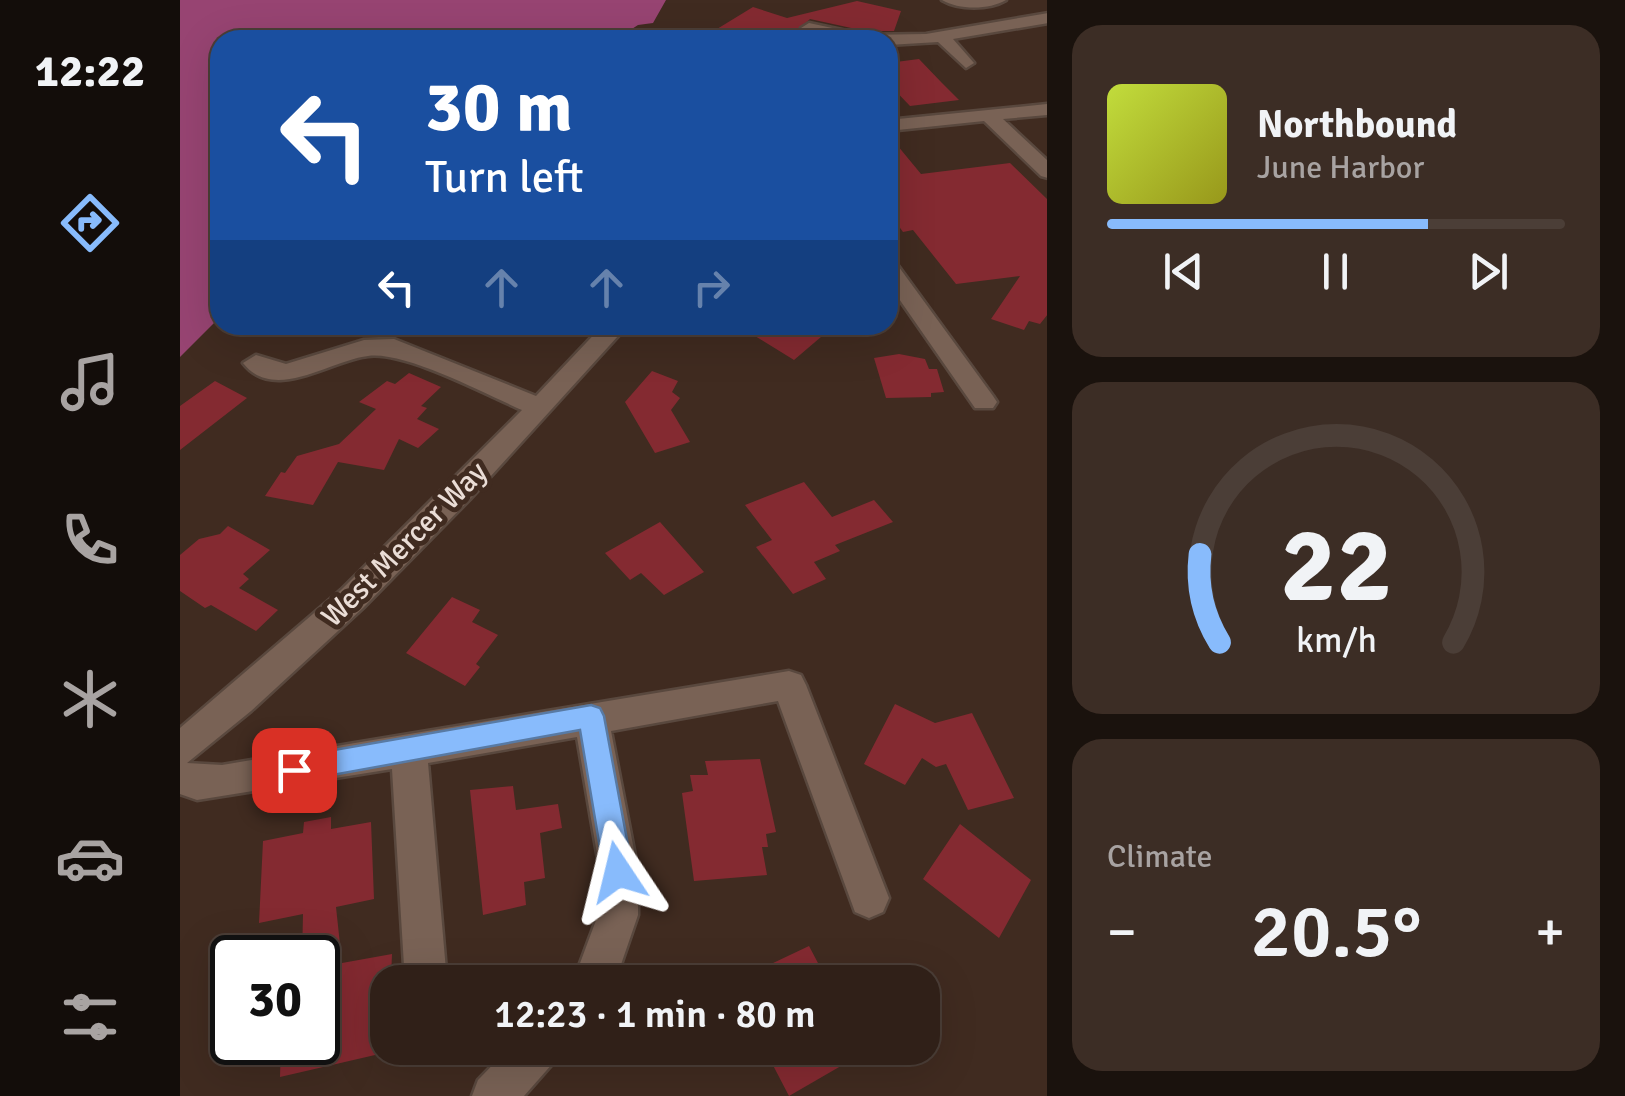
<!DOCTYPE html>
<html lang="en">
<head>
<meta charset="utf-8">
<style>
	:root { --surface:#302018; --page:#3c2d25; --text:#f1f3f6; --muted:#a8a3a2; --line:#4b3e37; --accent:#88bbfc }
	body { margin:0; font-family:Signika,sans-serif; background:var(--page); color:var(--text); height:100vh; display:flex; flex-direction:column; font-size:38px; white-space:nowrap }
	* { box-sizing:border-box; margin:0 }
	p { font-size:32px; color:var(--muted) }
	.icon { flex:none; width:55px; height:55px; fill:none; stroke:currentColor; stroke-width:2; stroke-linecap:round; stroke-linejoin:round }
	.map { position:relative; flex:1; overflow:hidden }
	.panel { display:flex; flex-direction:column; gap:25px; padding:25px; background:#1a120d; width:578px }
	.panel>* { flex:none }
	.banner { position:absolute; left:30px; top:30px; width:688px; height:305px; border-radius:30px; box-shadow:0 10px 40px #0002,0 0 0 2px var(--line); background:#1a4fa0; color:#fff; overflow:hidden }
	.speed { position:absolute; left:30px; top:935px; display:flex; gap:20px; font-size:50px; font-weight:700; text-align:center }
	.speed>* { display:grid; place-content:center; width:130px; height:130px; border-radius:50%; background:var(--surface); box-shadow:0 10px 40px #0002,0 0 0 2px var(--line); line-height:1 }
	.speed .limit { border:5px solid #111; border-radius:15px; background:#fff; color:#111 }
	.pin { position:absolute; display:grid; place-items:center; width:85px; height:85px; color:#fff; margin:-42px; border-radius:20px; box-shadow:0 5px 15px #0006 }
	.me { position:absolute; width:110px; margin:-55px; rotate:350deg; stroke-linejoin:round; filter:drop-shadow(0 0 8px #0008) }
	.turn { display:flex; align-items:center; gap:35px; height:210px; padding:0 50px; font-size:45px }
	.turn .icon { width:130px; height:130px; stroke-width:2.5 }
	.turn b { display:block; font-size:70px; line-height:85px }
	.lanes { display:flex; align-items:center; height:95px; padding:0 50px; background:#0003; justify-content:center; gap:50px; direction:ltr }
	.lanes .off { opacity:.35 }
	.big { font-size:75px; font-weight:600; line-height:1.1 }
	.panel .tile { flex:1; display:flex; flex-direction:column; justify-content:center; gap:15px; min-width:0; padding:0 35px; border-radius:30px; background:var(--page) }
	.panel .dial { align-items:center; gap:0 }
	.dial svg { height:260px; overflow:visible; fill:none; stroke:var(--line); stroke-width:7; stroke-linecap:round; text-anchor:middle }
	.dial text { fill:var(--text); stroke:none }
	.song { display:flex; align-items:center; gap:30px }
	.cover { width:120px; height:120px; border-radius:15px; background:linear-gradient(135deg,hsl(70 70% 55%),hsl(60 70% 35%)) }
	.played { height:10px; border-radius:5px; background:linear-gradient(90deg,var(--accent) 70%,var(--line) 70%) }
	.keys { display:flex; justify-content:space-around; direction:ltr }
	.heat { display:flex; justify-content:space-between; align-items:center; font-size:55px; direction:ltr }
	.trip { position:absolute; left:190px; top:965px; width:570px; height:100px; border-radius:30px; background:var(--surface); box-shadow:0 10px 40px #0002,0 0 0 2px var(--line); font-weight:600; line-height:100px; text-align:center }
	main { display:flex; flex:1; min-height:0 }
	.tabs { display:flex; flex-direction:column; width:180px; justify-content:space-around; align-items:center; background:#130d0a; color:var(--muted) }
	.tabs .icon { width:70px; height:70px }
	.tabs .active { color:var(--accent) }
	.tabs b { font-size:45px; color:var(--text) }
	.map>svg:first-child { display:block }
</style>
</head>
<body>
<main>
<nav class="tabs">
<b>12:22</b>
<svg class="icon active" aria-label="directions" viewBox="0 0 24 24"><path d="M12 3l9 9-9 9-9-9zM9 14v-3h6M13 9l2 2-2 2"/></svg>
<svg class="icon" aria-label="music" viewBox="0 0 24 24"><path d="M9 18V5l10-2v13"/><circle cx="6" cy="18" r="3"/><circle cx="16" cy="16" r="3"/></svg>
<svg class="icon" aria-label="phone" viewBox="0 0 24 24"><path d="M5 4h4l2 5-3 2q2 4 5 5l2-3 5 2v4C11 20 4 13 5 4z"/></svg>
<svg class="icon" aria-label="climate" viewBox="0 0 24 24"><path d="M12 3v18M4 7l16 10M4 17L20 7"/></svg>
<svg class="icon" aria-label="car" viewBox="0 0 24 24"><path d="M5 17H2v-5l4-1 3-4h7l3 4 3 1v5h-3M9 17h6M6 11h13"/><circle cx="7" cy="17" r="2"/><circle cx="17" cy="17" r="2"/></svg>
<svg class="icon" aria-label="filters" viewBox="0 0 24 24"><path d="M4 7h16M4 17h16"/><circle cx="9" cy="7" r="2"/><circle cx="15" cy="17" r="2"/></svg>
</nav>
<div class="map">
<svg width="868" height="1096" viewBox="0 0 868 1096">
	<rect width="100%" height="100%" fill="#402b20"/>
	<!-- water -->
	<path fill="#974472" d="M0 0H486L473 23 458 25 435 40H40V317L0 357Z"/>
	<!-- building -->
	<path fill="#842a31" d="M677 1 721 11 714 31H685L630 19 618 30 649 40H519L573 7 607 18Z
		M739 59 762 83 779 100 730 106 708 83V63Z
		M708 134 741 174 830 163 868 200V314L860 324 849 321 844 330 811 319 840 276 776 284 733 230 723 232 708 211Z
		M557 325H655L614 360Z
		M719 354 745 359 749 369H757L764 392 751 393V397L706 398 694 358Z
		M472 371 498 381 492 392 500 398 491 410 510 442 475 453 445 402Z
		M229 373 261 387 241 406 247 408 237 419 259 429 238 448 219 439 204 470 158 462 133 505 85 496 101 472 105 473 117 456 159 444 196 409 179 402 207 381 215 384Z
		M35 381 67 398 0 450V406Z
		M624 482 652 517 694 500 713 522 655 545 660 551 634 562 646 579 613 594 576 547 592 540 565 505Z
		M480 522 524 572 484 595 461 573 450 580 425 553Z
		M48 526 90 550 63 574 69 579 59 588 98 610 76 631 31 605 25 608 0 591V555L19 539 40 534Z
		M272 597 300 610 292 622 318 635 296 664 300 667 285 686 226 653Z
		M715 704 755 723 792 713 834 798 788 810 766 764 756 767 742 758 725 785 684 764Z
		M580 759 596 832 586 834 588 847H582L587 875 514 881 502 793 513 791 510 775H528L525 761Z
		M333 786 336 810 378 804 382 828 360 833 365 878 344 882 346 905 303 915 290 790Z
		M151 817V829L191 822 194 899 156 907 162 963 212 954 208 1052 100 1077 101 1042H138V958H122L123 914 79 923 83 841 123 833 124 822Z
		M780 824 851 880 819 938 743 879Z
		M629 946 648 982H553Z
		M584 1048H692L609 1096Z"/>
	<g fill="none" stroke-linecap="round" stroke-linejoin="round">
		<defs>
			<path id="minor" d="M762 0H826C809 10 779 10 762 0Z
				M868 13V23L773 39 794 63 786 68 758 42 708 45V40H662L621 28 629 23 685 35 746 34Z
				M868 104V115L823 119 868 161V178L861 176 804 121 708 131V120Z
				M708 261 716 263 813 396 817 402 813 408H795L708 283Z
				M423 325H448L290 499 183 608 71 711 7 763 42 765 609 671 621 675 626 685 709 898 703 912 689 918 675 912 598 701 431 731 458 871V915L435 982H393L418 915 420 871 397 737 248 763 267 982H225L212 769 17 800 0 794V728L161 590 342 410C305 394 225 351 188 356 151 360 94 403 63 363L76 355 106 364 184 340 214 339 356 396Z
				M329 1048H380L373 1063 344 1096H292L298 1080Z"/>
		</defs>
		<!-- minor casing -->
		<use href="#minor" stroke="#59483e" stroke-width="5"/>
		<!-- minor -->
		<use href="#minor" fill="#796255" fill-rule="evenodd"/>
	</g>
	<!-- route -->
	<path fill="#88bbfc" stroke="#587aa4" stroke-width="2.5" d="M411 705 420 708 424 716 453 872 449 882 438 886 428 882 424 872 400 730 114 782 104 778 100 770 104 761 114 757Z"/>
	<g text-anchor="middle" stroke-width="10" stroke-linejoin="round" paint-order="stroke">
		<!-- street labels -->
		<g font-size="30" fill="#eaddd6" stroke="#402b20">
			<text transform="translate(224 544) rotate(-45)" y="10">West Mercer Way</text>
		</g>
	</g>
</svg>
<div class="speed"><div class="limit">30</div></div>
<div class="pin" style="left:114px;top:770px;background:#d93025"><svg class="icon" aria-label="arrive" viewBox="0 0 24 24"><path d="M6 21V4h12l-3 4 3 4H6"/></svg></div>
<svg class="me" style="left:438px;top:872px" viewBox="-20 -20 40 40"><path d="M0-17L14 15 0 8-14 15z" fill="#88bbfc" stroke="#fff" stroke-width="4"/></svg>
<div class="trip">12:23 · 1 min · 80 m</div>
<div class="banner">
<div class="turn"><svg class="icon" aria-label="left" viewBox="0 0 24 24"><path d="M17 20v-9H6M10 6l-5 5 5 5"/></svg><div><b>30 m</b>Turn left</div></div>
<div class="lanes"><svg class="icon" aria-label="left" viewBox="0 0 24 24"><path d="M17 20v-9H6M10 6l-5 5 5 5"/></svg><svg class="icon off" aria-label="ahead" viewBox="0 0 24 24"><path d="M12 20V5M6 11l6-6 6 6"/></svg><svg class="icon off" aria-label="ahead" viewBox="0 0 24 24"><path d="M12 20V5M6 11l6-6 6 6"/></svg><svg class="icon off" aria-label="right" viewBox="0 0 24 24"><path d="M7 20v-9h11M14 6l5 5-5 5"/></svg></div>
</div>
</div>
<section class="panel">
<div class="tile">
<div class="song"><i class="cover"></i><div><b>Northbound</b><p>June Harbor</p></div></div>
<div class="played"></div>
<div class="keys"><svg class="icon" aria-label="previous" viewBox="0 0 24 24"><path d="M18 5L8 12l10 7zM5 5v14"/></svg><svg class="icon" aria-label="pause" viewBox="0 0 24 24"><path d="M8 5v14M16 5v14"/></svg><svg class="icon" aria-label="next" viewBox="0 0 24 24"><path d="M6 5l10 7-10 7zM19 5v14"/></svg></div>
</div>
<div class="tile dial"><svg viewBox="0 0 100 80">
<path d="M14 69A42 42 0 1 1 86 69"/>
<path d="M14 69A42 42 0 0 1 8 42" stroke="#88bbfc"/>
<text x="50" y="56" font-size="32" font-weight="700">22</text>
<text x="50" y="72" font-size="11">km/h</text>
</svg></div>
<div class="tile"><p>Climate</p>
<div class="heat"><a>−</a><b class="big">20.5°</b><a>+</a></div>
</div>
</section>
</main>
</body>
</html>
